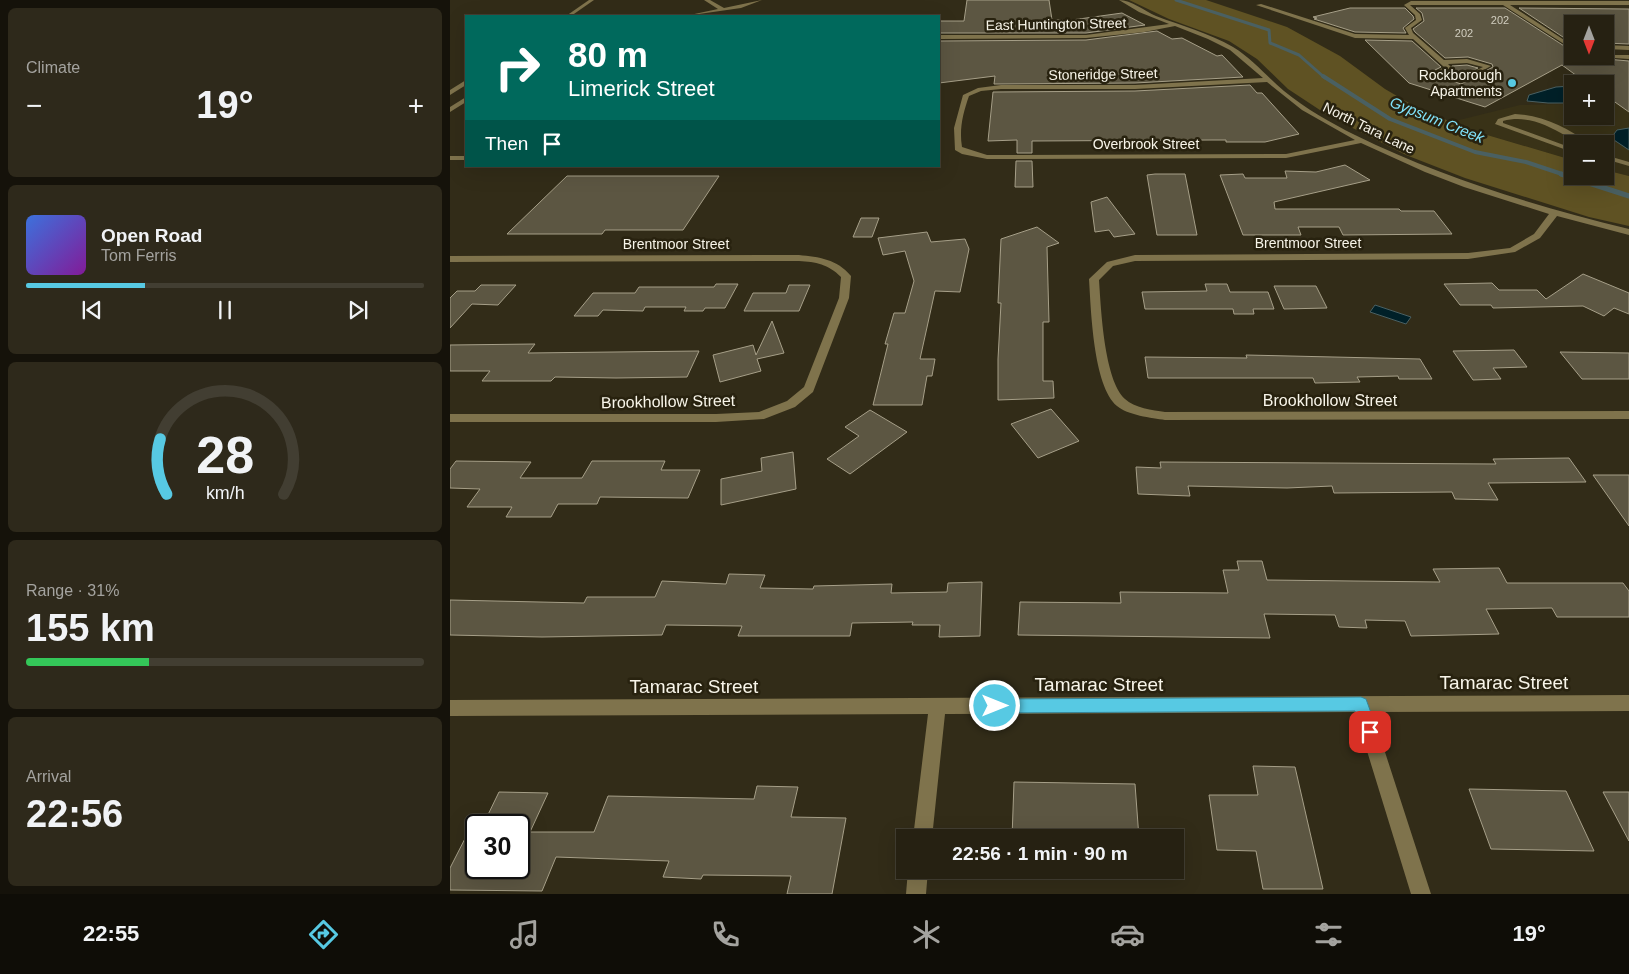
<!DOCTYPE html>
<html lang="en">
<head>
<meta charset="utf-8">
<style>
	:root { --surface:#262112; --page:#2e291b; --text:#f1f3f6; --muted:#a4a39f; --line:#423e32; --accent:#57c9e3 }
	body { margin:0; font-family:Helvetica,sans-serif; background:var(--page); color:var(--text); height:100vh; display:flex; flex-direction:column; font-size:19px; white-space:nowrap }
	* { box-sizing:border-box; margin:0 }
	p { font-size:16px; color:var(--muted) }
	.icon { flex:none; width:28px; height:28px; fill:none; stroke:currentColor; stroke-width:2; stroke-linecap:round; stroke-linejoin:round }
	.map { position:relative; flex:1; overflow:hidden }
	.side { display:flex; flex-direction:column; gap:8px; padding:8px; background:#15120a; width:450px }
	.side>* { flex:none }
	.guide { position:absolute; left:15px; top:15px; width:475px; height:152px; border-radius:0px; box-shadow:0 5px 20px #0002,0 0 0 1px var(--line); background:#00695c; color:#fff; overflow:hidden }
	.needle { width:32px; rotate:180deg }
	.buttons { position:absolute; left:1114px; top:15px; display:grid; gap:10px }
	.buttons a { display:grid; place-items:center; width:50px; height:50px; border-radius:0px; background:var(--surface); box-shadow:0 5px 20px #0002,0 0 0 1px var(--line); font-size:25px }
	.speed { position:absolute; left:15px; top:814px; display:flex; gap:10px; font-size:25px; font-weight:700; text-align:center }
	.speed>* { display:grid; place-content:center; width:65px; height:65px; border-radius:50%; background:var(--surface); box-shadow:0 5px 20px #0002,0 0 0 1px var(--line); line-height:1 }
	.speed .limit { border:2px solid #111; border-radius:8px; background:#fff; color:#111 }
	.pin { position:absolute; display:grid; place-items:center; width:42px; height:42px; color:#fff; margin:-21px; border-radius:10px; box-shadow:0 2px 8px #0006 }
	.me { position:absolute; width:55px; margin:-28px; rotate:90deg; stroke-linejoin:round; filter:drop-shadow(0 0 4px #0008) }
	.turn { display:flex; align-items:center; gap:18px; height:105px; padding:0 20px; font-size:22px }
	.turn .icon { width:65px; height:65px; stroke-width:2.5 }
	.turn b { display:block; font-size:35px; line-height:42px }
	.then { display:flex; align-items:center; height:48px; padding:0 20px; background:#0003; gap:10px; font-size:19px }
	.big { font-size:38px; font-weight:600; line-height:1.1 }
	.side .tile { flex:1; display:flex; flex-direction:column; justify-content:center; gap:8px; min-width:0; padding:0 18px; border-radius:8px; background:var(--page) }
	.side .dial { align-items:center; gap:0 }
	.dial svg { height:130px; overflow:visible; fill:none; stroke:var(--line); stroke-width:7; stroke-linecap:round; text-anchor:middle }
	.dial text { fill:var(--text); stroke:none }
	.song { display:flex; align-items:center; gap:15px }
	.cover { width:60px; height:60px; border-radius:8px; background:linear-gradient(135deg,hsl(220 70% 55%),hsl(290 70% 35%)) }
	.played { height:5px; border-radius:2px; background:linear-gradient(90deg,var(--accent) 30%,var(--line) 30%) }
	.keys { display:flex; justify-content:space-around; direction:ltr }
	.heat { display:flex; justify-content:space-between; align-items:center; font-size:28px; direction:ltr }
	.charge { height:8px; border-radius:4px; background:linear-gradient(90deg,#34c759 31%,var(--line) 0) }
	.trip { position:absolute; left:446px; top:829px; width:288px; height:50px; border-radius:0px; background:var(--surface); box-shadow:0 5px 20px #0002,0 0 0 1px var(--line); font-weight:600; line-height:50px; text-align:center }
	.tab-bar { display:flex; height:80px; justify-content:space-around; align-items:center; background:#0f0d07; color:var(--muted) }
	.tab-bar .icon { width:35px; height:35px }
	.tab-bar .on { color:var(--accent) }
	.tab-bar b { font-size:22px; color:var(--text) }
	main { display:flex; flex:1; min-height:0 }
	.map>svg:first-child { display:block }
</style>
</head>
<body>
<main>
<section class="side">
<div class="tile"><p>Climate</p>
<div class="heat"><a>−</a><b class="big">19°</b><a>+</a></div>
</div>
<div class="tile">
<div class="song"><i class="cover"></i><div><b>Open Road</b><p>Tom Ferris</p></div></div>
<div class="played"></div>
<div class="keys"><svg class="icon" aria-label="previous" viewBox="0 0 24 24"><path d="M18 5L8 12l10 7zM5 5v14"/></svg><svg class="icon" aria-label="pause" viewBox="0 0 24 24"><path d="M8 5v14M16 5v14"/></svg><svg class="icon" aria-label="next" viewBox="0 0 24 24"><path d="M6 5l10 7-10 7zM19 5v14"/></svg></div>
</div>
<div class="tile dial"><svg viewBox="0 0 100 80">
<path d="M14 69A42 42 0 1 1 86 69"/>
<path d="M14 69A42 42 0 0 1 10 35" stroke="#57c9e3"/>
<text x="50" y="56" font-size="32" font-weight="700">28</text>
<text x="50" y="72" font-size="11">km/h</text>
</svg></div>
<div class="tile"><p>Range · 31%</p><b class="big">155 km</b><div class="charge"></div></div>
<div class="tile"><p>Arrival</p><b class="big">22:56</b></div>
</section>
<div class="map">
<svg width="1179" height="894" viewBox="0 0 1179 894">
	<rect width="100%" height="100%" fill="#322c18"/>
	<!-- built -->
	<path fill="#393217" d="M1179 103V176L1155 170V144H1122V160L1027 132 1001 122 1070 105 1122 104V116H1155V104Z"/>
	<!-- green -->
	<path fill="#5f5223" d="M679 0H756L837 27 890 56 935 89 971 110 1027 132 1122 160V176H1155V170L1179 176V226L1139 217 1015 178 956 155 879 116 838 89 807 59 779 41 719 19Z"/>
	<!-- water -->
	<path fill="#002028" stroke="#4a6062" d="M1122 86V103H1098L1077 101 1079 95 1106 87Z
		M1179 128V150L1161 138 1167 130Z
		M925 305 961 317 956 324 920 312Z"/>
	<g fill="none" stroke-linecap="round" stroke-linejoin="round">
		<!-- stream-far2 -->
		<path stroke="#4a6062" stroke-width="3" d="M726 0 819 30 820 43 849 55 875 78"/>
		<!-- stream-far1 -->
		<path stroke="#4a6062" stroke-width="4" d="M873 76 940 119 1025 152 1076 162 1115 175"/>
		<!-- stream -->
		<path stroke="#4a6062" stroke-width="5" d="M1111 174 1179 196"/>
	</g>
	<!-- building -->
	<path fill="#5c5642" stroke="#a69f88" d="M517 0H599L602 20H622L672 13 695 25 636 33H489V21H514Z
		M900 8H955L963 16 964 19 953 28 956 33 905 32 864 19 867 18 863 17Z
		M966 8H1055L1122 51V56L1179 61V112L1155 95V84H1138L1112 65 1035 107 959 83 915 40 962 41 991 67 985 70 984 75 1011 84 1043 67 1042 64 1018 57 995 58 965 32 963 29 974 21 972 13Z
		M1069 8 1179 9V44L1155 43V24H1122V43Z
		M707 31 722 39 732 38 767 56 772 55 793 77 685 83 544 84 545 76 489 83V41L636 40Z
		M1017 65 1028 68 1011 76 997 72 1002 68V66Z
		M800 85 807 93H812L849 134 815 142H776V140H762L582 141V153H567V140L538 141 543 92 685 91Z
		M566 161H582L583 187H565Z
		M895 165 920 180 824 202 825 209H949L951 211H984L1002 234 893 235 889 227H848L851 235H793L770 175 793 174 795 178H837L835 171 866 172Z
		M705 174H735L747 235H707L697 175Z
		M117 176H269L233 230H155L152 234H57Z
		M657 197 685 234 664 237 659 230 645 232 641 202Z
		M411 218H429L422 237H403Z
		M587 227 609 243 597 247 599 322H593V381H603L604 398 548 400V359L551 303H548L551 239Z
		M477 232 481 242 515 239 519 249 510 292 485 291 470 359H485L482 376H477L472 405H423L438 344H435L444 313H455L464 281 455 251 433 255 428 238Z
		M1133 274 1179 293V314L1164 308 1154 316 1133 306 1043 308 1041 305H1010L994 284 1042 283 1049 290H1087L1096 299Z
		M266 284H288L275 308H255L253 311H234L236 307H195L193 311 153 310 148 316H124L143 293H185L189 287H264Z
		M755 284H777L780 292H818L824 309H803L804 314H784L783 309H695L692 292 757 291Z
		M31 285H66L48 305 22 304 0 328V298L7 291H25Z
		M339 285H360L349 311H294L303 293H336Z
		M824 286H866L877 308 834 309Z
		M322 321 334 353 307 359 311 371 270 382 263 355 303 345 306 355Z
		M85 344 78 353 249 351 237 377 166 378 105 377 101 381H32L40 371H0V345Z
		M1064 350 1077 367 1043 368 1051 379 1023 380 1003 351Z
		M1110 352 1179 353V379H1132Z
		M796 355 970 359 982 379H949L948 376 907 377 910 382 865 383 863 378H698L695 357 797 358Z
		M601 409 629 441 588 458 561 424Z
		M420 410 457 432 400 474 377 459 409 436 395 427Z
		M343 452 346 489 271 505V479L312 471 311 458Z
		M1119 458 1136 482 1038 483 1048 500 1005 499 1002 492 884 493 882 486 837 488 738 486 740 496 688 494 686 467 711 468 710 462 1046 464 1043 459Z
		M6 461 81 462 70 478H132L142 461H215L211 470H250L238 498 150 497 147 504H108L101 517H56L62 507H17L30 489 0 488V469Z
		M1143 475H1179V526Z
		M787 561H812L817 580 990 582 983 569 1049 568 1057 583H1173L1179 591V617H1107L1102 608 1036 609 1049 634 961 636 955 621 915 620 917 628 889 627 885 615 814 614 820 638 568 635 570 602 671 603 670 592 778 593 773 570H789Z
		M279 574 315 575 310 588 363 589 364 586 442 584 441 593 497 592 498 583 532 582 530 636 489 637 490 625H462L463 622 402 623 400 636H288L292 626 216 625 212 635 92 637 0 635V600L134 603 137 597H205L212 581 276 584Z
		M803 766 845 767 873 889H813L806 851 767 850 759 795H808Z
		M564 782 685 784 689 838H562Z
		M307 786 348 787 341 817 396 818 382 894H337L341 876 253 875 251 879 213 877 219 861 106 857 92 891 0 890V868L26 817V868H69V825H33L49 792 98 793 80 832H144L158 796 304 799Z
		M1019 789 1116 791 1144 851 1041 849Z
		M1153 792H1179V841Z"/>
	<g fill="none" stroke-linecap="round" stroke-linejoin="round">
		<!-- minor -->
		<path fill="#7f734c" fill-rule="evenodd" d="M139 0H144L121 16H116Z
			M254 0H260L274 8 312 0 291 8 235 16 268 9Z
			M669 0C681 0 695 11 706 16 732 26 759 33 783 47 803 59 817 77 834 91 856 109 881 123 905 135 993 178 1085 206 1179 229V235L1107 216 1090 238 1065 252 1018 259 685 261 663 266 649 280C651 308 654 380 675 399 684 408 703 410 715 412L1179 411V419L715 420C702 418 677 415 667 406 643 386 641 309 639 279L657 262 685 255 1018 253 1060 248 1084 234 1099 214 1014 187 975 172 911 143 836 158 537 159 512 154 505 150 504 128 513 95 528 88 551 85H685L813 78 780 50 758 39 725 26 694 32 636 38 489 39V35H636L719 24 689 12ZM817 82 852 110 905 140 836 154 537 155 512 147C509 129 513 113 519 96L531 91 551 89H685Z
			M961 1H1179V5H1060L1122 45V49L1053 5H960L970 14 972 20 961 28 963 33 994 60 1017 59 1041 66 1012 82 986 74V72L994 67 963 39 905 38 806 5 811 4 905 34 959 35 955 28 966 20 965 15 954 5ZM1017 63 1033 67 1011 78 993 73 1001 67 998 64Z
			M1155 45 1179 46V50L1155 49Z
			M1155 55H1179V59L1134 56H1155Z
			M16 80V85L0 95V90Z
			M16 97V102L0 112V107Z
			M1065 114C1090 115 1119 127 1138 144 1128 144 1124 140 1116 136 1096 124 1076 115 1053 121V123L1122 148V152L1045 124 1048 119Z
			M1155 155 1179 162V166L1155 159Z
			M0 156H16V160H0Z
			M349 255C369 257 387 259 401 276L399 298 363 392 345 407 314 419 266 422H0V414H266L309 412 337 401 354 387 389 298 391 277C378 264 366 262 349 261L0 262V256Z
			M1179 695V711L922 712 981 894H961L905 712 495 714 482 838H463L478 714 0 716V700Z
			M458 870H478L476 894H456Z"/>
	</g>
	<!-- route -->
	<path fill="#57c9e3" stroke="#398394" d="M911 697 916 699 928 732 925 738 920 740 914 738 905 711 545 713 539 711 537 706 539 701 545 699Z"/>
	<!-- markers -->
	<circle fill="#57c9e3" stroke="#28220f" stroke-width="2" cx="1062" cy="83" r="5"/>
	<g text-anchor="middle" stroke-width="5" stroke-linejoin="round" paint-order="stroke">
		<!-- far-number labels -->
		<g font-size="11" fill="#d1cdbf">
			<text x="1050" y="24">202</text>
			<text x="1014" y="37">202</text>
		</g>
		<!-- far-street labels -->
		<g font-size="14" fill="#f8f5e9" stroke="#28220f">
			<text transform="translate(606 24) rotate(-1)" y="5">East Huntington Street</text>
			<text transform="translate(653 74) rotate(-1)" y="5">Stoneridge Street</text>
			<text transform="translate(919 128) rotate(26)" y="5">North Tara Lane</text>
			<text x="696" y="149">Overbrook Street</text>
			<text x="858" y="248">Brentmoor Street</text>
			<text x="226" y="249">Brentmoor Street</text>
		</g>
		<!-- far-poi labels -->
		<g font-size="14" fill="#f8f5e9" stroke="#28220f" text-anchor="end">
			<text x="1052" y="80">Rockborough<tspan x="1052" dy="16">Apartments</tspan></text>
		</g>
		<!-- far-water labels -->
		<g font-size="15" font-style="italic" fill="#81e3fb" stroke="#28220f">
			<text transform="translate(987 120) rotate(22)" y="5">Gypsum Creek</text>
		</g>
		<!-- street labels -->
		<g font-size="16" fill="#f8f5e9" stroke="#28220f">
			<text x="880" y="406">Brookhollow Street</text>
			<text transform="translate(218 401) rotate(-1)" y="6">Brookhollow Street</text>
		</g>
		<!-- near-street labels -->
		<g font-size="19" fill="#f8f5e9" stroke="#28220f">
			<text x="1054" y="689">Tamarac Street</text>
			<text x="649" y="691">Tamarac Street</text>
			<text x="244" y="693">Tamarac Street</text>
		</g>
	</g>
</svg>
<div class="buttons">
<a><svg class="needle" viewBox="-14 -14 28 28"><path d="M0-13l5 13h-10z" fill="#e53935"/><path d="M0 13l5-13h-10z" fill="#a4a39f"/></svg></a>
<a>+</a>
<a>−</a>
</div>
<div class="speed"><div class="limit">30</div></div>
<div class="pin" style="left:920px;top:732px;background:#d93025"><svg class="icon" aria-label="arrive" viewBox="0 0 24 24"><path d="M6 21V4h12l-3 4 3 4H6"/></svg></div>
<svg class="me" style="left:545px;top:706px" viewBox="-20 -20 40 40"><circle r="17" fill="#57c9e3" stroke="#fff" stroke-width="3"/><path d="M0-11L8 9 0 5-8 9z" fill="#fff"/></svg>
<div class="trip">22:56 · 1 min · 90 m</div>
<div class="guide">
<div class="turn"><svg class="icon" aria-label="right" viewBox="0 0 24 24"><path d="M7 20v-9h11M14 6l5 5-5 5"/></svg><div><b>80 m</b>Limerick Street</div></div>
<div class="then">Then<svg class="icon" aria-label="arrive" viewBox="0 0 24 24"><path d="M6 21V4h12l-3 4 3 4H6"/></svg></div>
</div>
</div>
</main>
<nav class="tab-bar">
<b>22:55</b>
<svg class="icon on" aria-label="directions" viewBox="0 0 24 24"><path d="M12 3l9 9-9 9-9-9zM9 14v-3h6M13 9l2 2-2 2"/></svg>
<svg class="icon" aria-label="music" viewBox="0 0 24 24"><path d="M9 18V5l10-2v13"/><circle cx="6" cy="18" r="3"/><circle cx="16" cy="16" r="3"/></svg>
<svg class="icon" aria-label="phone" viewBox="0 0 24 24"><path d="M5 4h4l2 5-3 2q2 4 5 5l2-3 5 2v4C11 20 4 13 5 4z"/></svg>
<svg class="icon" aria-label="climate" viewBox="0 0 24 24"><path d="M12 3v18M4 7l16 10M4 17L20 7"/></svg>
<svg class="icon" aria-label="car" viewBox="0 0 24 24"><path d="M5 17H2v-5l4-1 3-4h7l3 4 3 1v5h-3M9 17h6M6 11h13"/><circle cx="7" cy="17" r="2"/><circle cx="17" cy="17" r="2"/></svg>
<svg class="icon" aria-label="filters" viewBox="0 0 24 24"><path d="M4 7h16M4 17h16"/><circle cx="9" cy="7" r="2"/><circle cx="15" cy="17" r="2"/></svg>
<b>19°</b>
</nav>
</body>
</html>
